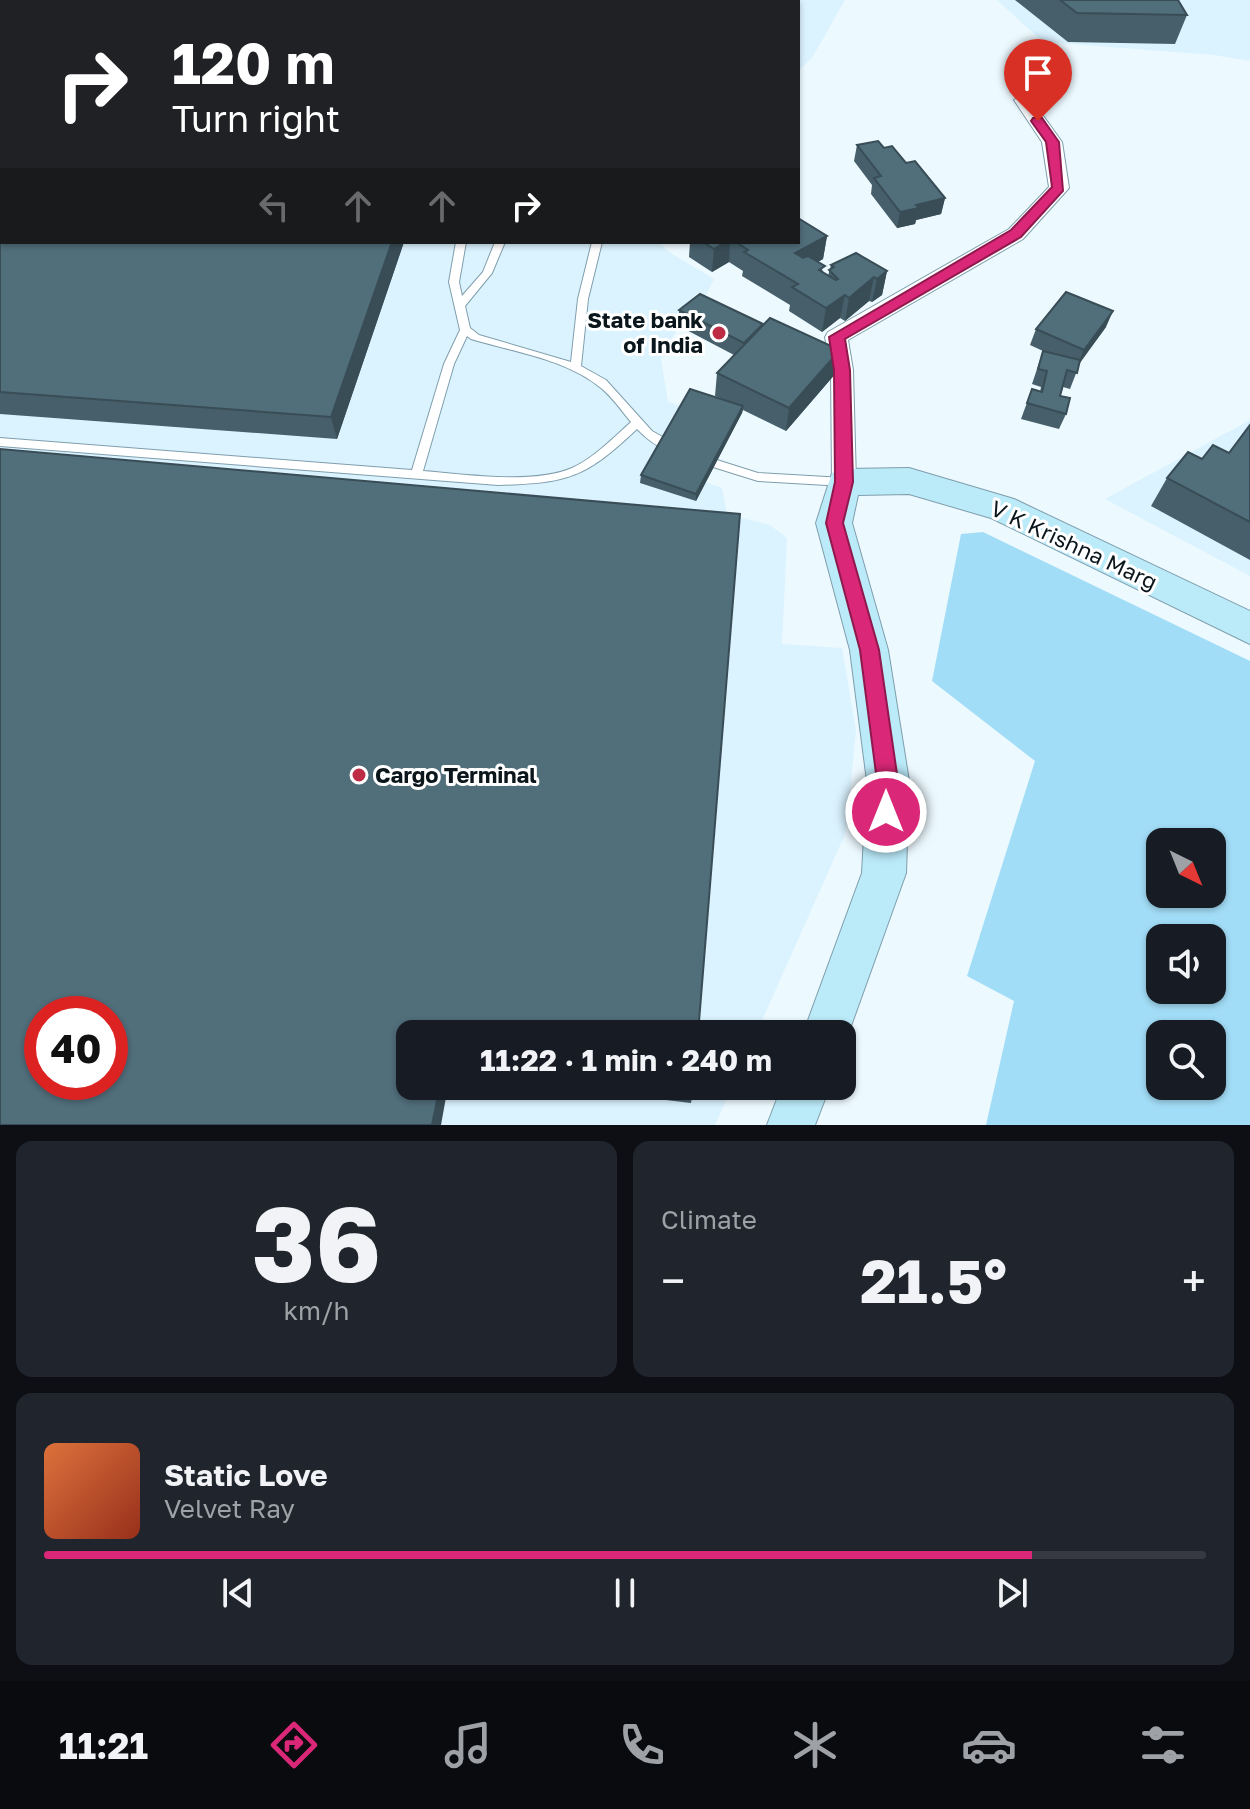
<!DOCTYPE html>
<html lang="en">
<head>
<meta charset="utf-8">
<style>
	:root { --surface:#171b24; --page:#20242c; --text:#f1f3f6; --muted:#9ea1a6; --line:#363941; --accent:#db2777 }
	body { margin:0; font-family:"Golos Text",sans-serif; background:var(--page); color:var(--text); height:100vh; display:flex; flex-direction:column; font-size:30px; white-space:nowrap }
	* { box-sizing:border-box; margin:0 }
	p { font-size:26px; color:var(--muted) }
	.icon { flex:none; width:44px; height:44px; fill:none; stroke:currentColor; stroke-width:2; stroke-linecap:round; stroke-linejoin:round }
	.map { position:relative; height:1125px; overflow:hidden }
	.side { display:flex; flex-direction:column; gap:16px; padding:16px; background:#0d0f14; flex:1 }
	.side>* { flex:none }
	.guide { position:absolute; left:0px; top:0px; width:800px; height:244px; box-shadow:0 2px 6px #0004; background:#202124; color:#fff; overflow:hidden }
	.needle { width:52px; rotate:137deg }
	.controls { position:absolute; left:1146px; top:828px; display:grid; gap:16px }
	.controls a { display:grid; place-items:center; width:80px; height:80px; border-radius:16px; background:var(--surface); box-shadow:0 2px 6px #0004; font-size:40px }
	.speed { position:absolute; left:24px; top:996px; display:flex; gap:16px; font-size:40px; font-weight:700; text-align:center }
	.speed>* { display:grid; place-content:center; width:104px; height:104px; border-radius:50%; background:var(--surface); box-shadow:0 2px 6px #0004; line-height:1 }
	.speed .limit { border:12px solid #d22; background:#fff; color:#111 }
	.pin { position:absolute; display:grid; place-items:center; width:68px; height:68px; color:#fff; margin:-82px -34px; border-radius:50% 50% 50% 0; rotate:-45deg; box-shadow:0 0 8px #0007 }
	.pin .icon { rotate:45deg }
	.me { position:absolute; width:88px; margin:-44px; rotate:0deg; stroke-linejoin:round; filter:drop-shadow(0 0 6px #0008) }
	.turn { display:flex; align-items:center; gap:28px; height:168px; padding:0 40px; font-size:36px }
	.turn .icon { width:104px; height:104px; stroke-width:2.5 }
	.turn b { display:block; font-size:56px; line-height:68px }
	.lanes { display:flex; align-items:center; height:76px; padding:0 40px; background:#0003; justify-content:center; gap:40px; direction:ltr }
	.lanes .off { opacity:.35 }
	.big { font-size:60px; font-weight:700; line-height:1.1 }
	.side .card { flex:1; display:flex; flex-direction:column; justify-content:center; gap:12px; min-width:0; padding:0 28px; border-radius:16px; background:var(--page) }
	.side .dial { align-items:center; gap:0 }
	.dial b { font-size:104px; line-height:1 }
	.song { display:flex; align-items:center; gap:24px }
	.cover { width:96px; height:96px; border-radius:12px; background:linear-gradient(135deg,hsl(20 70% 55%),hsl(10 70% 35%)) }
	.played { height:8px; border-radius:4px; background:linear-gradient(90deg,var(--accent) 85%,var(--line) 85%) }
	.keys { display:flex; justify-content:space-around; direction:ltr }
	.heat { display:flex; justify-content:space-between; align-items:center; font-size:44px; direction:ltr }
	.side .tiles { flex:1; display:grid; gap:16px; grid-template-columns:1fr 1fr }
	.card:last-child { grid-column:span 2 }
	.trip { position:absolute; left:396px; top:1020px; width:460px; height:80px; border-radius:16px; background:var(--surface); box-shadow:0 2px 6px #0004; font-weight:700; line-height:80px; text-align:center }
	.tab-bar { display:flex; height:128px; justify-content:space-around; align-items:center; background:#090b0e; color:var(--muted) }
	.tab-bar .icon { width:56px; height:56px }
	.tab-bar .active { color:var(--accent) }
	.tab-bar b { font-size:36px; color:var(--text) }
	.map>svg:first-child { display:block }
</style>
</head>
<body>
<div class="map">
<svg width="1250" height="1125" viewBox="0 0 1250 1125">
	<rect width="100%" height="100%" fill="#ecf9ff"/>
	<!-- built -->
	<path fill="#dbf3ff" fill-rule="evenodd" d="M0 0H845L812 58 798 71V2H2V242H659L669 252 714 279 699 310 679 326 661 358 668 402 711 415 681 473 722 488 727 514 770 525 787 538 782 644 842 648 856 731 846 832 756 1034H410V1086H733L715 1125H0ZM42 1014H110V1082H42Z
		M997 0H1250V61L1214 55 1043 42Z
		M1250 420V576L1105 499Z"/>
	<!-- green -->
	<path fill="#a2ddf7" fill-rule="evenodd" d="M983 532 1250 661V1125H986L1014 1001 967 976 1035 761 932 681 961 534ZM1160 842H1212V894H1160ZM1160 938H1212V990H1160ZM1160 1034H1212V1086H1160Z"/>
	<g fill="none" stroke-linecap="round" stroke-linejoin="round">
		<defs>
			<path id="lane" d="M456 242H466L459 282 462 296 483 272 495 242H505L492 273 465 306 470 328 479 335 571 362 578 299 592 242H602L588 299 581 366 606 380 652 431 677 445 679 448 677 451C662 452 647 439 637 429 585 478 569 483 498 485L0 446V438L412 470 444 364 460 330 449 282ZM467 336 471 339C514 352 566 359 601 388 613 398 621 410 631 422 613 438 594 458 572 468 532 485 465 474 423 471L454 364Z
				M701 455 758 473 844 478 850 482 844 486 758 481 697 462 695 459Z"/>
			<path id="street" d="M1023 95 1029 96 1062 142 1069 188 1023 239 848 340 853 370 856 482 853 489 844 491 835 489 832 482 831 370 825 337 828 332 1009 229 1049 187 1042 142 1014 100Z"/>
			<path id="secondary" d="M909 468 1014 499 1250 611V644L991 518 909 494 858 495 852 523 888 650 909 781 906 873 842 1051V1034H803L862 873 867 781 850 650 816 523 832 473 844 469Z
				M782 1086H830L815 1125H767Z"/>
		</defs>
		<!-- lane casing -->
		<use href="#lane" stroke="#7f9eac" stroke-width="2"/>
		<!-- street casing -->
		<use href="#street" stroke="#7f9eac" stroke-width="2"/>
		<!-- secondary casing -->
		<use href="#secondary" stroke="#7f9eac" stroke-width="2"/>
		<!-- lane -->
		<use href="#lane" fill="#fff" fill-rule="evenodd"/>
		<!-- street -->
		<use href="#street" fill="#fff" fill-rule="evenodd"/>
		<!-- secondary -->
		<use href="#secondary" fill="#bbeaf9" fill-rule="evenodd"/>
	</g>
	<!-- wall -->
	<path fill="#465f6a" d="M0 0 2 2V96H0Z
		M1015 0H1178L1187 15 1175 44 1068 42Z
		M0 111 404 242 337 439 0 414Z
		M857 145 884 148 906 163 945 198 941 214 916 220 915 224 897 228 871 194 872 185 854 161Z
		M827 236 823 259 818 262 824 273 828 276 831 265 887 271 882 295 872 302 869 301 845 321 840 318 822 332 789 311 790 305 742 276 743 271 729 262 712 272 689 257 690 242H798Z
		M679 310 836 373 786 431 743 410 742 413 696 501 640 483 641 475 720 398 715 396 717 373 734 355 679 326Z
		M1106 327 1080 363 1070 389 1063 387 1060 396 1066 414 1059 429 1021 419 1032 389 1040 392 1041 387 1032 384 1043 351 1030 345 1036 329Z
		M1250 425V560L1151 506 1167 478 1202 459 1229 453Z
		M548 1086H694L691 1103Z"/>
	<!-- shaded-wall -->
	<path fill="#394d56" d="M945 198 941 214 916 220 915 224 897 228 900 212 916 205Z
		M827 236 823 259 791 277 795 253Z
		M392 242H404L337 439 331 417Z
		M725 242H730L729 262 712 272 714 249Z
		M887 271 882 295 872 302 877 279Z
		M874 277 869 301 845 321 849 298Z
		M845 295 840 318 822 332 826 308Z
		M1113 311 1106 327 1077 366 1084 350Z
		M840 350 836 373 786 431 789 408Z
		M743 406 742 413 696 501V494Z
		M440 1086H448L441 1125H432Z"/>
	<!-- building -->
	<path fill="#516e7b" stroke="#394d56" stroke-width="2" fill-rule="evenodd" d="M0 0H793V2H2V74H0Z
		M1060 0H1178L1187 15 1077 13Z
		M2 108V242H392L331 417 0 392V111Z
		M878 141 884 148 892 146 906 163 915 161 945 198 916 205 919 208 900 212 874 178 881 176 857 145Z
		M798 218 827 236 795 253 803 258 808 256 825 266 819 270 836 280 838 279 829 270 834 267 831 265 856 253 887 271 877 279 874 277 849 298 845 295 826 308 792 287 798 284 744 252 748 250 736 242H798Z
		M703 242H725L714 249Z
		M1066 292 1113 311 1084 350 1036 329Z
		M700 294 763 324 744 343 679 310Z
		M770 318 840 350 789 408 717 373Z
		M1043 351 1080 360 1077 373 1067 370 1060 396 1070 398 1066 414 1027 403 1032 389 1042 392 1047 371 1038 369Z
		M690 389 743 406 696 494 641 475Z
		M1250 425V522L1167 478 1188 452 1202 459 1213 445 1229 453Z
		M0 449 740 514 698 1034H410V1086H440L432 1125H0ZM42 1014H110V1082H42Z
		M646 1086H694V1092Z"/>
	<!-- route -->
	<path fill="#db2777" stroke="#8e194d" stroke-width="2" d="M1033 118H1042L1059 142 1063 191 1021 237 845 339 850 370 853 482 843 523 879 650 898 781 894 819 886 821 879 819 876 812 877 781 860 650 826 523 835 482 834 370 829 337 1011 230 1052 187 1046 142 1031 121Z"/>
	<!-- markers -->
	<g fill="#bd2c44" stroke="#fff" stroke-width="3">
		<circle cx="719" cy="333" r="8"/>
		<circle cx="359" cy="775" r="8"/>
	</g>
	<g text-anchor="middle" stroke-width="6" stroke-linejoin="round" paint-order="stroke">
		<!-- poi labels -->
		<g font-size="22" font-weight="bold" fill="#0a161b" stroke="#fff" text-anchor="end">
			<text x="703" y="328">State bank<tspan x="703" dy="25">of India</tspan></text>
			<text x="375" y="783" text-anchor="start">Cargo Terminal</text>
		</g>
		<!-- street labels -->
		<g font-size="22" fill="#0a161b" stroke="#fff">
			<text transform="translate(1074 545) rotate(25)" y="8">V K Krishna Marg</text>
		</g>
	</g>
</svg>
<div class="controls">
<a><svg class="needle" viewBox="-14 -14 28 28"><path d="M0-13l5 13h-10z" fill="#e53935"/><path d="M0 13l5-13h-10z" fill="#9ea1a6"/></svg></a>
<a><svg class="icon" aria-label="sound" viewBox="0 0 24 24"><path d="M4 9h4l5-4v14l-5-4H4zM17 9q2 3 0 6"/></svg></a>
<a><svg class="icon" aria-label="search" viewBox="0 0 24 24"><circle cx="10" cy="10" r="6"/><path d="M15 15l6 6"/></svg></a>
</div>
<div class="speed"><div class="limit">40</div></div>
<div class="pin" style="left:1038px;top:121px;background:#d93025"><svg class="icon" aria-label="arrive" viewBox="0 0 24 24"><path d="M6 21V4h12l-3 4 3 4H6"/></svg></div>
<svg class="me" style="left:886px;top:812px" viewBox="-20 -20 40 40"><circle r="17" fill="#db2777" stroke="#fff" stroke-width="3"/><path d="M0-11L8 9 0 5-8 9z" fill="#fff"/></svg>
<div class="trip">11:22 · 1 min · 240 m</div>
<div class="guide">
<div class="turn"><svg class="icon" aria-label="right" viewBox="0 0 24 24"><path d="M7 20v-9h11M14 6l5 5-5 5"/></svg><div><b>120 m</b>Turn right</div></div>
<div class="lanes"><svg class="icon off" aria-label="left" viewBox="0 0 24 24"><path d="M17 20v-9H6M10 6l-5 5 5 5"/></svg><svg class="icon off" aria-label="ahead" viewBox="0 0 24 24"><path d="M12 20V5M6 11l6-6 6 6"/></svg><svg class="icon off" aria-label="ahead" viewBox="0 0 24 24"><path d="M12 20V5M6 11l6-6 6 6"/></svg><svg class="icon" aria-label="right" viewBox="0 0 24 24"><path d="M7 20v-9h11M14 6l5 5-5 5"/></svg></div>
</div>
</div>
<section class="side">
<div class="tiles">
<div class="card dial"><b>36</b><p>km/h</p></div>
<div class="card"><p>Climate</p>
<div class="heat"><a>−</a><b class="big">21.5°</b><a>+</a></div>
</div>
<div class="card">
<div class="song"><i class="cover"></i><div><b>Static Love</b><p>Velvet Ray</p></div></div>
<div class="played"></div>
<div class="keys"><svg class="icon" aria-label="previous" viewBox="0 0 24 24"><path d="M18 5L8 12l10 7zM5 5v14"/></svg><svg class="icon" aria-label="pause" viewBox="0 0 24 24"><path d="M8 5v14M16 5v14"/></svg><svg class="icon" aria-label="next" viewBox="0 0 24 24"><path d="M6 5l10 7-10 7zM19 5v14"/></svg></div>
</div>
</div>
</section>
<nav class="tab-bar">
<b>11:21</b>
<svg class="icon active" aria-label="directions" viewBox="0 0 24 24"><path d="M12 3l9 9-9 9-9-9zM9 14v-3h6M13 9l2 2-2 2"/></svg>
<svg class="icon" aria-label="music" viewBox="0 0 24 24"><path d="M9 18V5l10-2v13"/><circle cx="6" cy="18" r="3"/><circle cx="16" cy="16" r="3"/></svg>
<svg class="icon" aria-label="phone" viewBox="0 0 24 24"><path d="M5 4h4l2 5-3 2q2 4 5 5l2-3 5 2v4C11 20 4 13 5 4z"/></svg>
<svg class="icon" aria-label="climate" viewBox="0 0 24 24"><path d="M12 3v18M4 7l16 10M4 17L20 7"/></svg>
<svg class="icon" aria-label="car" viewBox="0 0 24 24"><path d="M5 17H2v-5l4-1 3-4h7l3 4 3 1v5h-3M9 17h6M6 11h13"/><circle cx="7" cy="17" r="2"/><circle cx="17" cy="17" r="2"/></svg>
<svg class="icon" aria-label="filters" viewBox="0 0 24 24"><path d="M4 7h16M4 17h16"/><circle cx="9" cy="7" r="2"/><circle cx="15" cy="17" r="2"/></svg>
</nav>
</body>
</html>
